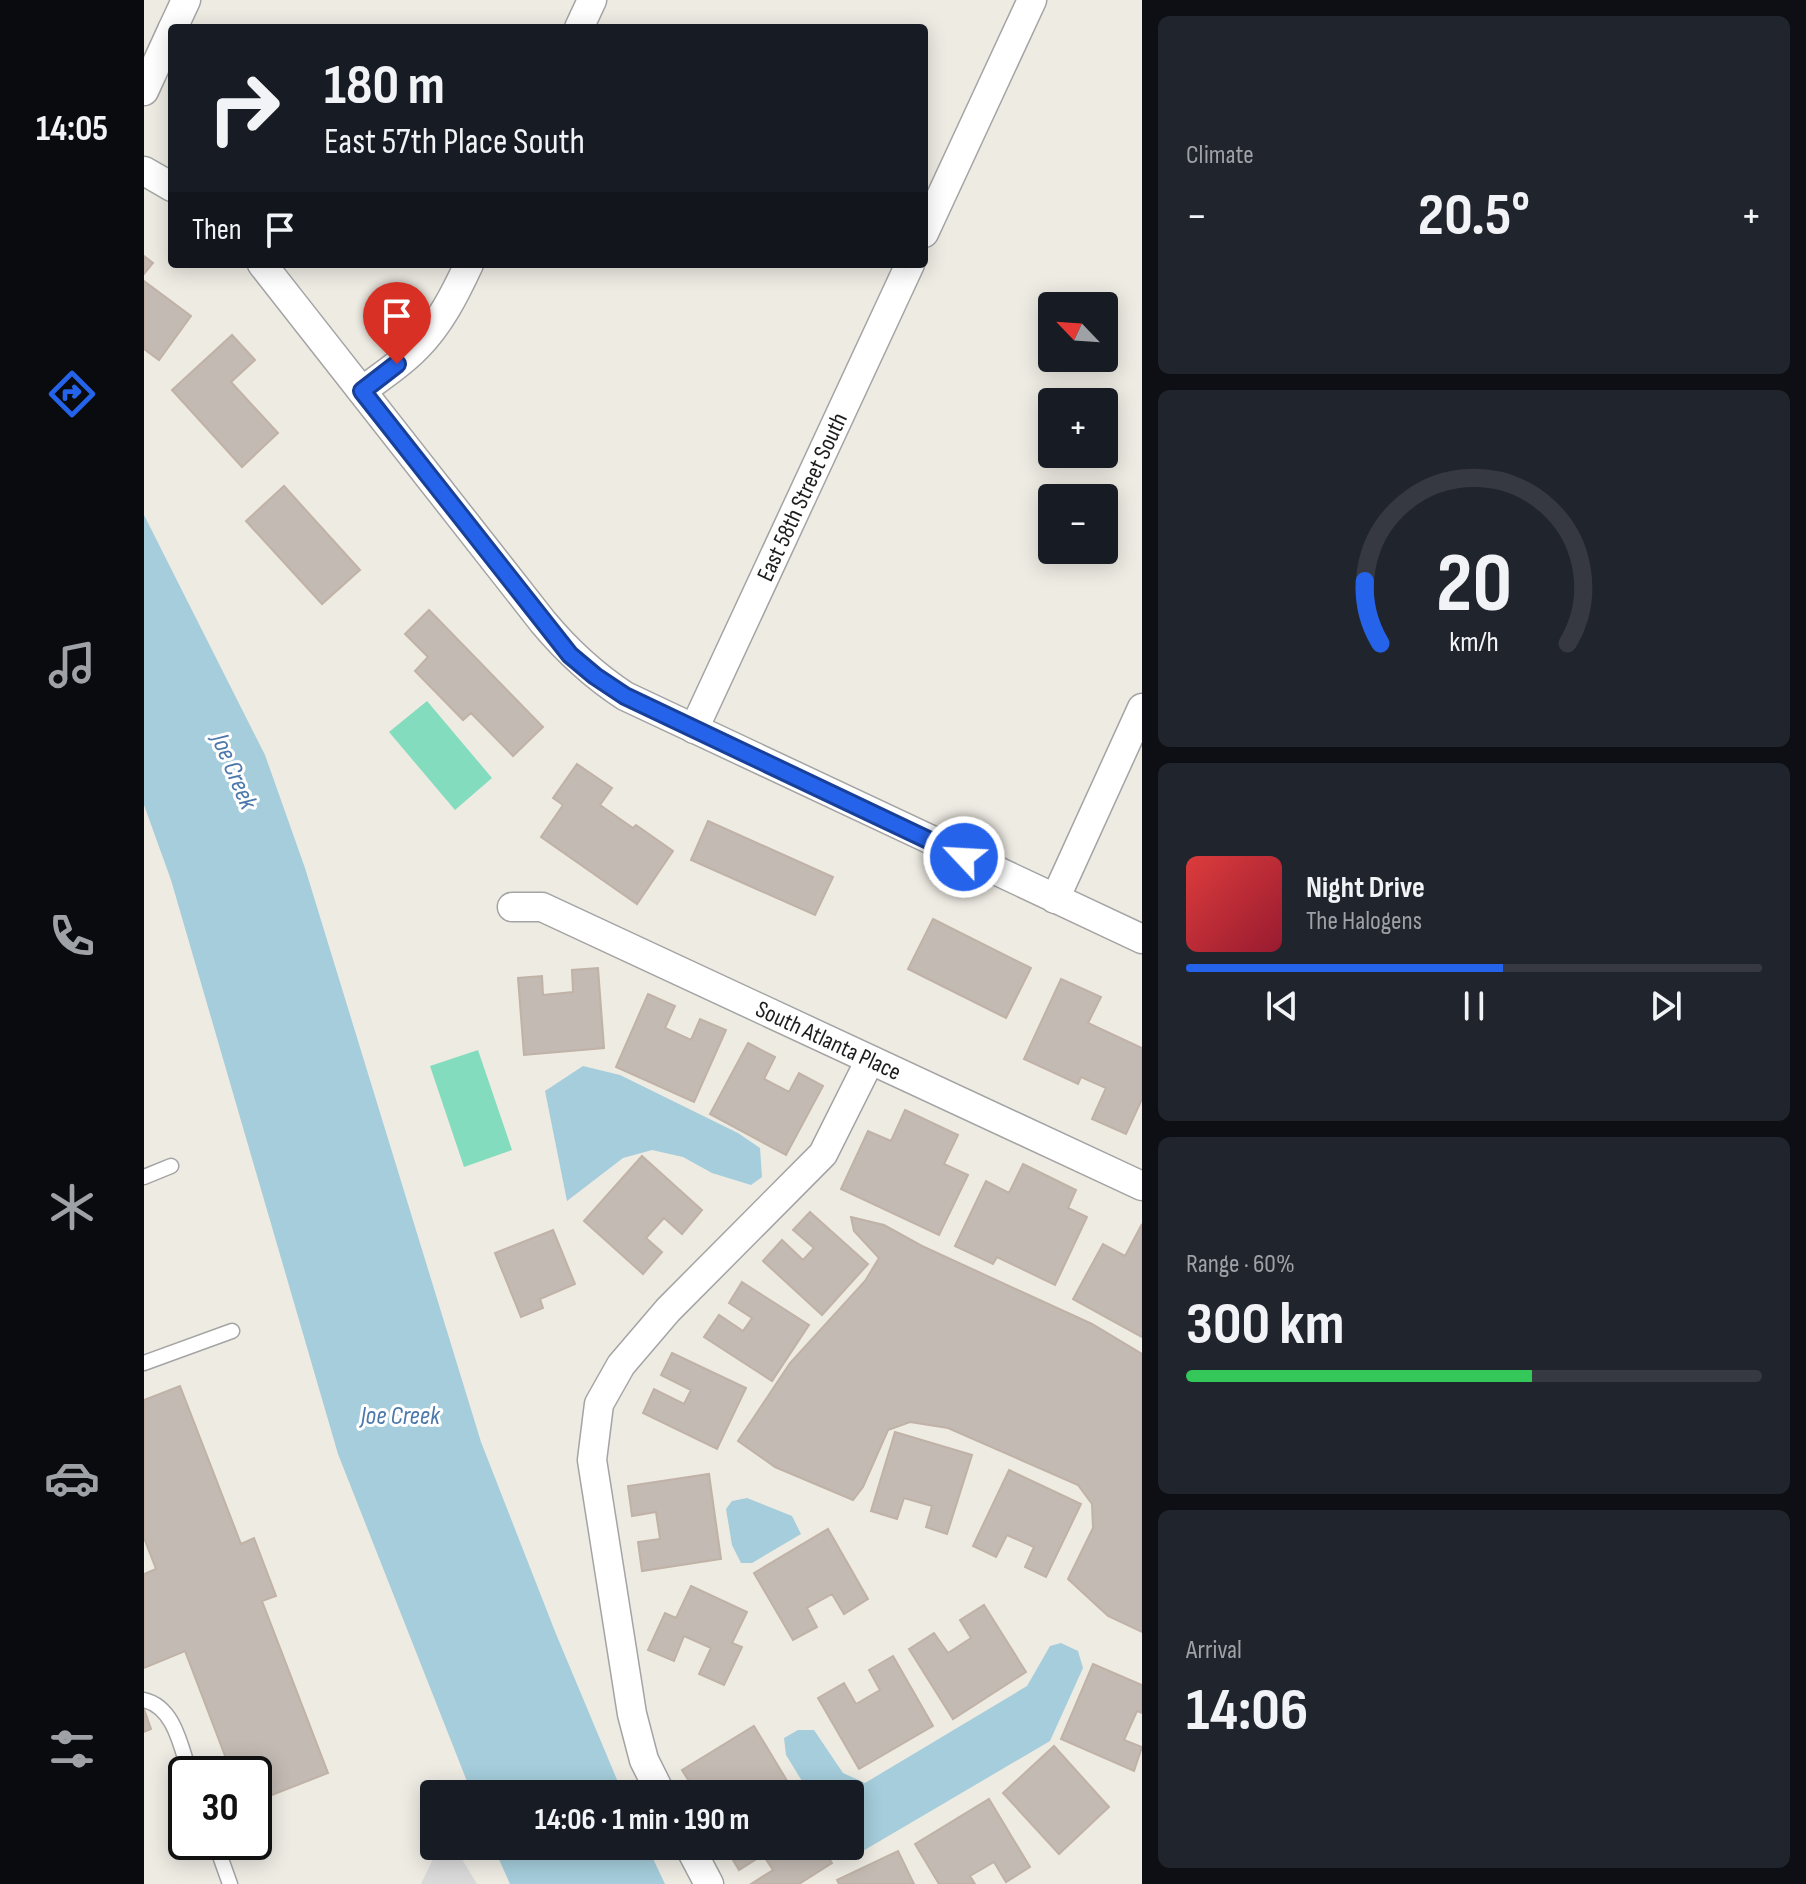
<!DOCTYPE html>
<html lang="en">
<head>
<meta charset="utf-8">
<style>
	:root { --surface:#171b24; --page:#20242c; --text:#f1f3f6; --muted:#9ea1a6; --line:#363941; --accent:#2563eb }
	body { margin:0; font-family:"Sofia Sans Condensed",sans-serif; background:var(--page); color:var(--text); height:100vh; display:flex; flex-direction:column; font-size:30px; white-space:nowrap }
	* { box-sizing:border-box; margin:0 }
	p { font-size:26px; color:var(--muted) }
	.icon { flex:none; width:44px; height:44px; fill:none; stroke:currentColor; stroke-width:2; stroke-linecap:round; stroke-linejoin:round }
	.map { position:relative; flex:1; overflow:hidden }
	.panel { display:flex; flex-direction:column; gap:16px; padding:16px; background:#0d0f14; width:664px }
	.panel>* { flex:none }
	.top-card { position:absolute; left:24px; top:24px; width:760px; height:244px; border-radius:8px; box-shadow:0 4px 20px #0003; background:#171b24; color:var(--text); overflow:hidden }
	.needle { width:52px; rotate:295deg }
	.buttons { position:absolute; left:894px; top:292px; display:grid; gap:16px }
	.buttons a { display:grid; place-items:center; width:80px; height:80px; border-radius:8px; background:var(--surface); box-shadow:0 4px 20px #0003; font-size:40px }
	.speed { position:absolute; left:24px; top:1756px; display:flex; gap:16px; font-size:40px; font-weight:700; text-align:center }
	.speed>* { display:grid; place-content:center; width:104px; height:104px; border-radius:50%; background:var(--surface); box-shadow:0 4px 20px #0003; line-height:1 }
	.speed .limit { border:4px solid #111; border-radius:12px; background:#fff; color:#111 }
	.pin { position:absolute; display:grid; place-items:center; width:68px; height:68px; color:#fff; margin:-82px -34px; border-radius:50% 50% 50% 0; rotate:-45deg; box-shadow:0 0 8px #0007 }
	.pin .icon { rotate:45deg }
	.me { position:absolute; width:88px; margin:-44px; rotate:295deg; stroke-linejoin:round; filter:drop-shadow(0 0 6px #0008) }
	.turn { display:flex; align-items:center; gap:28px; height:168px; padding:0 24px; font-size:36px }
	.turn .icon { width:104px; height:104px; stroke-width:2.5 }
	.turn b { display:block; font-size:56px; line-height:68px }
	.then { display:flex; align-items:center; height:76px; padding:0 24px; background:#0003; gap:16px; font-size:30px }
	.big { font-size:60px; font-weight:700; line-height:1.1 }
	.panel .tile { flex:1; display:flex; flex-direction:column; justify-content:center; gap:12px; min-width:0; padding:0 28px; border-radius:12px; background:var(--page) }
	.panel .dial { align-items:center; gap:0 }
	.dial svg { height:208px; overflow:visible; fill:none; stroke:var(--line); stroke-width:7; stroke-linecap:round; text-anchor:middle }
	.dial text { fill:var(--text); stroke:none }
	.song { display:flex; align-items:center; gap:24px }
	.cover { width:96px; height:96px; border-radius:12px; background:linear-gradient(135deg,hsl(0 70% 55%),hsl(350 70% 35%)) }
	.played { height:8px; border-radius:4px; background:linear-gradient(90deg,var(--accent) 55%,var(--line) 55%) }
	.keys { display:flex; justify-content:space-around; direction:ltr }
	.heat { display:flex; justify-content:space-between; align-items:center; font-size:44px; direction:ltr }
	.charge { height:12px; border-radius:6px; background:linear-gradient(90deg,#34c759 60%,var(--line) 0) }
	.trip { position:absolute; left:276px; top:1780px; width:444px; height:80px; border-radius:8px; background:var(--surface); box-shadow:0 4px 20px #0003; font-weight:700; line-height:80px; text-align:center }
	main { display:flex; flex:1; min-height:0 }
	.dock { display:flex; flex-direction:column; width:144px; justify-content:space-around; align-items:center; background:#090b0e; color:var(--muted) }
	.dock .icon { width:56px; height:56px }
	.dock .current { color:var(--accent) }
	.dock b { font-size:36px; color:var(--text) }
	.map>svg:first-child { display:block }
</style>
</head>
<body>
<main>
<nav class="dock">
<b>14:05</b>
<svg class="icon current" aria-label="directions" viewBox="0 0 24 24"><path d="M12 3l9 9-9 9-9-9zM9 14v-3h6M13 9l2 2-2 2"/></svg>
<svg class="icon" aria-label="music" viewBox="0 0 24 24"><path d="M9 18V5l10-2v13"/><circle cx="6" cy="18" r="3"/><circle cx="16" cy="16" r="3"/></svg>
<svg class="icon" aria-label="phone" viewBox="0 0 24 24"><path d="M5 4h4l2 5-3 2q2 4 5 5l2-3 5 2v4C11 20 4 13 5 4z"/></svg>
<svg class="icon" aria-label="climate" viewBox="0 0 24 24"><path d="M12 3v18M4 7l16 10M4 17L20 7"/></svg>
<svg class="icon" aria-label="car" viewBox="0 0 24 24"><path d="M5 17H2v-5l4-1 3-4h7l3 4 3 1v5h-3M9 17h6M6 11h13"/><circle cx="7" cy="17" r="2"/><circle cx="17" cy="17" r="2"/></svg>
<svg class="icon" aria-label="filters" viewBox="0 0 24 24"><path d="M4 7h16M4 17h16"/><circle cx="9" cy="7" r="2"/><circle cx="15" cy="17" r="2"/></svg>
</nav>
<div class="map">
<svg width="998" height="1884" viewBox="0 0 998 1884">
	<rect width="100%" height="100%" fill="#eeebe3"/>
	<!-- residential -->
	<path fill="#dbdada" d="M295 1846H310L333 1884H277Z"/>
	<!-- pitch -->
	<path fill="#83dcbd" d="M283 701 348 778 311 810 245 732Z
		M334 1050 368 1150 320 1167 286 1066Z"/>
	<!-- water -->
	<path fill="#a5cddb" d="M0 515 121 755 161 868 337 1442 412 1634 479 1794H328L194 1454 27 880 0 805Z
		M439 1066 476 1075 594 1133 616 1148 618 1177 607 1185 568 1173 539 1157 508 1150 479 1158 423 1201 401 1091Z
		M603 1498 648 1516 657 1534 608 1563H597L588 1545 582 1509 588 1501Z
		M917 1643 934 1651 939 1668 906 1741 707 1858 700 1846H706V1794H666L642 1755 640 1738 654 1730H670L699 1773 721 1783 883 1686 906 1646Z
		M349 1846H503L521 1884H366Z"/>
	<!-- building -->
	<path fill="#c3bab3" stroke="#c0b2a6" stroke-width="2" d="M0 256 9 263 0 274Z
		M0 281 47 316 15 360 0 349Z
		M88 335 111 360 87 382 134 433 98 467 28 390Z
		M140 486 216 570 178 604 102 521Z
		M285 610 399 727 369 756 327 713 319 720 271 671 284 657 261 634Z
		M433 764 468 788 456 805 489 828 492 825 529 851 493 904 397 837 419 805 409 798Z
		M564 821 689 877 671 915 547 860Z
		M789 919 887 968 862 1018 764 969Z
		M454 968 460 1048 380 1055 374 978 398 976 399 995 429 992 428 970Z
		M917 979 957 997 944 1023 998 1048V1099L982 1134 948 1119 962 1088 937 1077 934 1084 880 1059Z
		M504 994 531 1006 521 1028 547 1040 556 1019 582 1030 550 1102 472 1067Z
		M604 1043 631 1057 620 1079 645 1092 655 1073 679 1086 642 1155 566 1114Z
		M761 1110 814 1135 800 1164 824 1175 795 1235 697 1189 724 1131 747 1141Z
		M498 1156 558 1210 538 1234 520 1218 502 1238 518 1252 499 1274 440 1221Z
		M879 1164 932 1190 924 1208 943 1217 911 1285 853 1257 849 1264 811 1246 842 1181 865 1193Z
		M666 1212 724 1264 678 1315 619 1261 638 1240 659 1260 670 1248 649 1230Z
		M707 1217 740 1225 778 1246 948 1324 998 1354V1632L964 1616 924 1579 949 1528 948 1504 934 1485 804 1428 766 1422 744 1430 719 1487 709 1500 631 1467 594 1441 646 1363 721 1281 735 1258 710 1231Z
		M998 1224V1337L929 1299 959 1244 981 1256Z
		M409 1230 431 1284 396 1299 399 1308 377 1317 351 1253Z
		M598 1282 665 1325 628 1381 560 1337 575 1315 599 1331 608 1318 585 1303Z
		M528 1353 602 1388 573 1449 499 1413 510 1389 540 1404 547 1390 517 1375Z
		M36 1386 97 1544 110 1538 132 1596 118 1601 184 1773 110 1802V1774H88L41 1651 0 1668V1574L12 1569 0 1538V1400Z
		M751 1432 828 1455 803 1534 782 1527 788 1506 760 1498 753 1519 727 1511Z
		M865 1470 937 1504 902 1577 881 1567 890 1547 863 1535 852 1557 829 1546Z
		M565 1474 577 1559 498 1571 494 1542 516 1539 512 1512 488 1516 484 1486Z
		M684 1529 724 1599 700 1614 688 1594 663 1608 673 1627 649 1640 610 1573Z
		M547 1586 603 1612 588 1643 598 1647 580 1685 555 1674 567 1648 540 1636 530 1661 504 1650 521 1613 532 1618Z
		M840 1605 882 1672 809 1719 765 1649 790 1633 804 1653 827 1638 816 1620Z
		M749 1656 789 1726 715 1769 674 1698 700 1683 712 1704 736 1690 725 1670Z
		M949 1664 998 1685V1713L993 1711 980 1740 998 1747 990 1771 917 1739Z
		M0 1709 7 1729 0 1732Z
		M610 1726 645 1784 629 1794H553L538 1770Z
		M910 1746 965 1807 915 1854 859 1793Z
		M845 1799 886 1867 862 1882 850 1862 826 1876 831 1884H795L771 1844Z
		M589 1846H676L688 1863 655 1884H607L629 1870 619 1855 595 1870 583 1850Z
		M754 1851 770 1884H695L693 1880Z"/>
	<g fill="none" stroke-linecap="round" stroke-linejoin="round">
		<defs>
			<path id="lane" d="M0 1177 27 1166
				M0 1363 88 1331
				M0 1700C31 1707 37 1748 46 1774
				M71 1842 86 1884"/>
			<g id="street">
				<path d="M29 28 42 0"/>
				<path d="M435 28 448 0"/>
				<path d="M0 91 28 30"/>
				<path d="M0 171 28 187"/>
				<path d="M780 233 888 0"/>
				<path d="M118 264 399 622C424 652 449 675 481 696L998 939"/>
				<path d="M218 391C236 377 257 364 272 348 296 324 311 294 325 264"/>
				<path id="s1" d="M550 729 766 264"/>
				<path d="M911 899 998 708"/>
				<path id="s2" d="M368 907H398L998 1186"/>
				<path d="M517 1794 500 1760 488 1714 448 1460 455 1404 477 1365 524 1310 679 1154 726 1060"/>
				<path d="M545 1846 565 1884"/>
			</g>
		</defs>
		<!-- lane casing -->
		<use href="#lane" stroke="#a4a4a4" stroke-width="17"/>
		<!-- street casing -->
		<use href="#street" stroke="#a4a4a4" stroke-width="31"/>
		<!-- lane -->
		<use href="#lane" stroke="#fff" stroke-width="14"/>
		<!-- street -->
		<use href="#street" stroke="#fff" stroke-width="28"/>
	</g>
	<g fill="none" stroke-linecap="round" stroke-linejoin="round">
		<defs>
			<path id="route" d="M253 364 218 391 426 655 451 676 481 696 820 857"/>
		</defs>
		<!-- route casing -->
		<use href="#route" stroke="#184099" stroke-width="20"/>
		<!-- route -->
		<use href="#route" stroke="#2563eb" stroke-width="14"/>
	</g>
	<g text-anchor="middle" stroke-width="6" stroke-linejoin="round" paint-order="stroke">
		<!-- street labels -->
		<g font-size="24" fill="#1d1d1d" stroke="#fff">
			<text dy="8" stroke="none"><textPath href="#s1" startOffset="256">East 58th Street South</textPath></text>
			<text dy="8" stroke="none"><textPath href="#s2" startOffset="346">South Atlanta Place</textPath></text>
		</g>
		<!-- water labels -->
		<g font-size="26" font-style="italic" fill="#4c78ab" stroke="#fff">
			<text transform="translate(91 771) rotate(67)" y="9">Joe Creek</text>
			<text x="256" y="1424">Joe Creek</text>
		</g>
	</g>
</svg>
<div class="buttons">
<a><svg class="needle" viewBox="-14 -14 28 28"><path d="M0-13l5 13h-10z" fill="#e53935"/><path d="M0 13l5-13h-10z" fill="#9ea1a6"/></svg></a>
<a>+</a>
<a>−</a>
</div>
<div class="speed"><div class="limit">30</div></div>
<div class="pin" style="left:253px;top:364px;background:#d93025"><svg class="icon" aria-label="arrive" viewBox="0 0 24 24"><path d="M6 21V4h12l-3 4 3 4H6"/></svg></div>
<svg class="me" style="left:820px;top:857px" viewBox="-20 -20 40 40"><circle r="17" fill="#2563eb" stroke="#fff" stroke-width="3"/><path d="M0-11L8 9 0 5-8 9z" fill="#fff"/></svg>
<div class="trip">14:06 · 1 min · 190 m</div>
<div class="top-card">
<div class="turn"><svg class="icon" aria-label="right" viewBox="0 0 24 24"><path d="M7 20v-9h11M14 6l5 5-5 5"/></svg><div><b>180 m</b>East 57th Place South</div></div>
<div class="then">Then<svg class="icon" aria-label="arrive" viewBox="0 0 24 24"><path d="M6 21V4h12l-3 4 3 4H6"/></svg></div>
</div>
</div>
<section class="panel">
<div class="tile"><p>Climate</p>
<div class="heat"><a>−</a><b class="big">20.5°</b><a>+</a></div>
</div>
<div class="tile dial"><svg viewBox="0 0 100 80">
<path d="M14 69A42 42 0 1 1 86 69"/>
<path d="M14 69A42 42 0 0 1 8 45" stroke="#2563eb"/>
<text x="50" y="56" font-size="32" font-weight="700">20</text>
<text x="50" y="72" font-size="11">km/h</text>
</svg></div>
<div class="tile">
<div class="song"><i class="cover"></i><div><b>Night Drive</b><p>The Halogens</p></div></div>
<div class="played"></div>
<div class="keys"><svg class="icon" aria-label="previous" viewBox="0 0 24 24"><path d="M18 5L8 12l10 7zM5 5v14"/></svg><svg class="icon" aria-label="pause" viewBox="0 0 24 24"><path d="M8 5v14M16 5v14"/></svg><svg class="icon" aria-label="next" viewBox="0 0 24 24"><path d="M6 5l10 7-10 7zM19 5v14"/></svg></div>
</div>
<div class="tile"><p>Range · 60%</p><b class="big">300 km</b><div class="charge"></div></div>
<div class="tile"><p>Arrival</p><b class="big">14:06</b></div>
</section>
</main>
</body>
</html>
